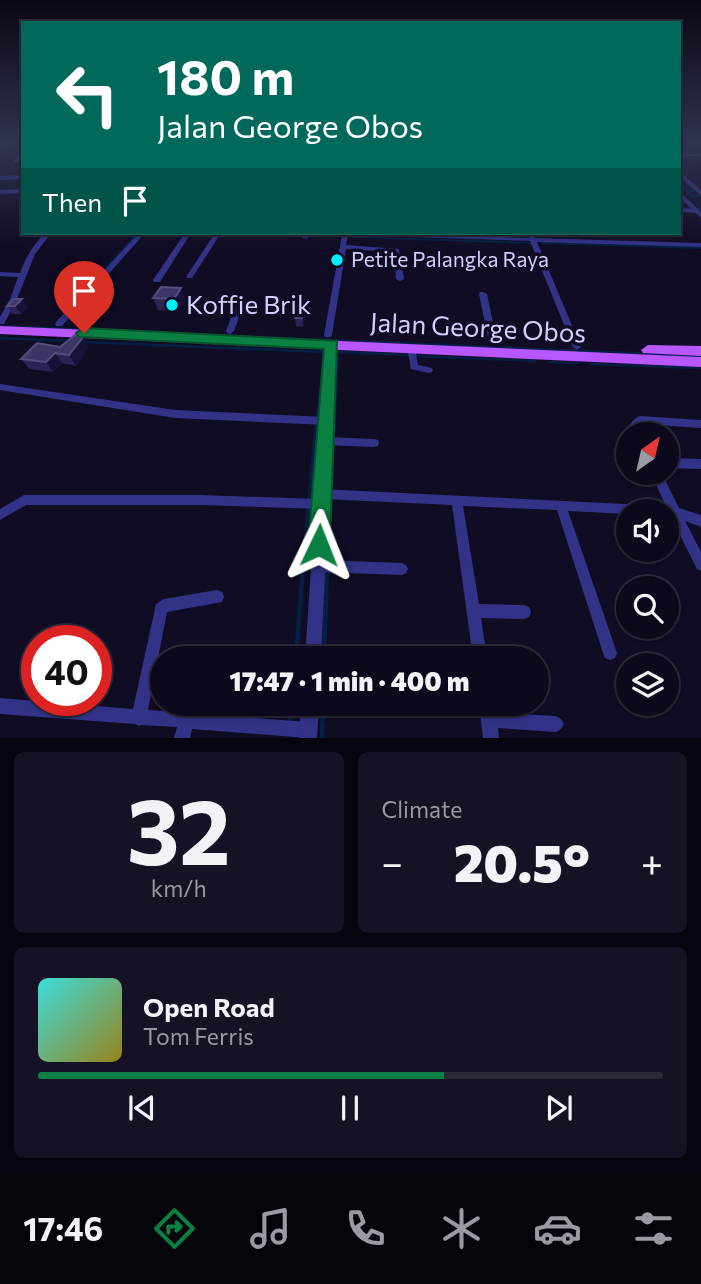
<!DOCTYPE html>
<html lang="en">
<head>
<meta charset="utf-8">
<style>
	:root { --surface:#0b091b; --page:#141224; --text:#f1f3f6; --muted:#9a9aa3; --line:#2b2a3a; --accent:#0b8043 }
	body { margin:0; font-family:Commissioner,sans-serif; background:var(--page); color:var(--text); height:100vh; display:flex; flex-direction:column; font-size:26px; white-space:nowrap }
	* { box-sizing:border-box; margin:0 }
	p { font-size:23px; color:var(--muted) }
	.icon { flex:none; width:38px; height:38px; fill:none; stroke:currentColor; stroke-width:2; stroke-linecap:round; stroke-linejoin:round }
	.map { position:relative; height:738px; overflow:hidden }
	.side { display:flex; flex-direction:column; gap:14px; padding:14px; background:#06050f; flex:1 }
	.side>* { flex:none }
	.hud { position:absolute; left:21px; top:21px; width:660px; height:214px; border-radius:0px; box-shadow:0 2px 5px #0004,0 0 0 2px var(--line); background:#00695c; color:#fff; overflow:hidden }
	.needle { width:46px; rotate:34deg }
	.fabs { position:absolute; left:616px; top:422px; display:grid; gap:14px }
	.fabs a { display:grid; place-items:center; width:63px; height:63px; border-radius:50%; background:var(--surface); box-shadow:0 2px 5px #0004,0 0 0 2px var(--line); font-size:35px }
	.speed { position:absolute; left:21px; top:625px; display:flex; gap:14px; font-size:35px; font-weight:700; text-align:center }
	.speed>* { display:grid; place-content:center; width:91px; height:91px; border-radius:50%; background:var(--surface); box-shadow:0 2px 5px #0004,0 0 0 2px var(--line); line-height:1 }
	.speed .limit { border:10px solid #d22; background:#fff; color:#111 }
	.pin { position:absolute; display:grid; place-items:center; width:60px; height:60px; color:#fff; margin:-72px -30px; border-radius:50% 50% 50% 0; rotate:-45deg; box-shadow:0 0 7px #0007 }
	.pin .icon { rotate:45deg }
	.me { position:absolute; width:77px; margin:-38px; rotate:2deg; stroke-linejoin:round; filter:drop-shadow(0 0 5px #0008) }
	.turn { display:flex; align-items:center; gap:24px; height:147px; padding:0 21px; font-size:32px }
	.turn .icon { width:91px; height:91px; stroke-width:2.5 }
	.turn b { display:block; font-size:49px; line-height:60px }
	.then { display:flex; align-items:center; height:66px; padding:0 21px; background:#0003; gap:14px; font-size:26px }
	.big { font-size:52px; font-weight:800; line-height:1.1 }
	.side .widget { flex:1; display:flex; flex-direction:column; justify-content:center; gap:10px; min-width:0; padding:0 24px; border-radius:10px; background:var(--page) }
	.side .dial { align-items:center; gap:0 }
	.dial b { font-size:91px; line-height:1 }
	.song { display:flex; align-items:center; gap:21px }
	.cover { width:84px; height:84px; border-radius:10px; background:linear-gradient(135deg,hsl(180 70% 55%),hsl(50 70% 35%)) }
	.played { height:7px; border-radius:4px; background:linear-gradient(90deg,var(--accent) 65%,var(--line) 65%) }
	.keys { display:flex; justify-content:space-around; direction:ltr }
	.heat { display:flex; justify-content:space-between; align-items:center; font-size:38px; direction:ltr }
	.side .tiles { flex:1; display:grid; gap:14px; grid-template-columns:1fr 1fr }
	.widget:last-child { grid-column:span 2 }
	.trip { position:absolute; left:150px; top:646px; width:399px; height:70px; border-radius:35px; background:var(--surface); box-shadow:0 2px 5px #0004,0 0 0 2px var(--line); font-weight:800; line-height:70px; text-align:center }
	.dock { display:flex; height:112px; justify-content:space-around; align-items:center; background:#04040b; color:var(--muted) }
	.dock .icon { width:49px; height:49px }
	.dock .on { color:var(--accent) }
	.dock b { font-size:32px; color:var(--text) }
	.map>svg:first-child { display:block }
</style>
</head>
<body>
<div class="map">
<svg width="701" height="738" viewBox="0 0 701 738">
	<rect width="100%" height="100%" fill="#0f0c24"/>
	<g fill="none" stroke-linecap="round" stroke-linejoin="round">
		<!-- stream-far3 -->
		<path stroke="#051f44" stroke-width="2" d="M679 153 701 154
			M679 158H701
			M679 182 701 207
			M687 191H701
			M691 196H701
			M679 208 701 209
			M237 233 301 235
			M310 235 342 236
			M352 237 532 243
			M542 243 701 248
			M76 300 138 233"/>
		<!-- stream-far2 -->
		<path stroke="#051f44" stroke-width="2.5" d="M71 305 77 298
			M0 326 701 356
			M0 338 68 341
			M86 342 324 352 318 412
			M416 356 535 361
			M549 362 578 363
			M591 364 701 368
			M335 412 338 352 409 355"/>
		<!-- stream-far1 -->
		<path stroke="#051f44" stroke-width="3.5" d="M317 418 318 410
			M330 491 335 410
			M309 501 316 424
			M304 555 308 508
			M327 555 330 498"/>
		<!-- stream -->
		<path stroke="#051f44" stroke-width="4.5" d="M327 561V554
			M296 658 304 554
			M324 658 327 571
			M290 721 292 704
			M322 738 323 704"/>
		<!-- minor -->
		<path fill="#323387" fill-rule="evenodd" d="M0 144H4L0 148Z
			M21 152H23V156L18 162H14V160Z
			M679 154H701V156H679Z
			M23 175V179L0 180V176Z
			M23 189V193L0 194V190Z
			M679 208 696 209 699 211 696 213 679 212Z
			M45 233H51L35 254 17 299 4 324H0V317L10 299 18 277 0 276V272L20 273C26 257 33 245 45 233Z
			M139 233H145L62 326H56L55 324 56 322Z
			M185 233H191L160 282H154L153 280Z
			M215 233H221L192 278H188L186 277Z
			M303 233H309L307 239 302 238Z
			M329 233H382L529 238 527 233H533L535 238 701 243V247L537 242 581 347 577 350 573 347 530 241 348 235 346 245 399 249 404 279 400 281 396 279 394 252 346 249 332 335 331 337H325L324 335 342 235H332Z
			M480 292H483L487 294 497 342 493 345 489 342 479 294Z
			M238 299H244L245 301 234 331 230 334 227 333 226 331Z
			M411 344 415 347 418 365 432 368 433 370 432 372 429 373 411 369 407 347Z
			M0 384 175 410 327 417 330 418 332 421 330 424 327 425 175 418 0 390Z
			M640 416 701 420V428L642 424 638 428 640 434H630L628 427C631 422 635 418 640 416Z
			M326 437 374 439 378 440 379 443 378 446 374 447 326 445 322 444 321 441 322 438Z
			M667 458 701 459V469L667 468Z
			M650 472H661L679 508 701 515V527L685 521 701 552V571L697 569 671 517 667 516V511H628V514L568 511 617 653 615 658 610 660 605 658 603 653 557 510 463 506 479 604 524 605 529 607 531 612 529 617 524 619 481 618 487 658H473L452 505 322 499 325 500 327 504 325 508 321 509 199 505H26L0 520V509L24 495H199L320 499 317 498 315 494 317 490 321 489 666 506Z
			M318 560 402 563 406 565 408 569 406 573 402 575 318 572 314 570 312 566 314 562Z
			M217 590 222 592 224 597 222 602 167 612 148 710 308 722 313 725 316 730 313 735 308 738 192 729 190 738H174L177 727 141 725 139 726 135 724 0 714V698L133 709 156 604 164 599Z
			M537 661 546 664 548 669 546 674 541 676 537 675Z
			M479 704H494L496 713 556 716 561 719 564 724 561 729 556 732 498 728 499 738H483Z"/>
		<!-- tertiary -->
		<path fill="#323387" fill-rule="evenodd" d="M679 171 701 190V196L679 176Z
			M679 191 701 212V218L679 197Z
			M331 341 336 344 321 658H305L326 344Z
			M301 704H319L317 738H299Z"/>
		<!-- primary -->
		<path fill="#b856ff" fill-rule="evenodd" d="M0 326 701 357V367L0 334Z
			M648 345 701 346V356L643 353 641 350Z"/>
	</g>
	<!-- wall -->
	<path fill="#2b2354" d="M153 298 185 300 178 312 158 310Z
		M7 306 28 307 21 314H12Z
		M295 318H305L303 327 296 326Z
		M60 347H89L76 366 62 363 53 372 29 369 21 359Z"/>
	<!-- shaded-wall -->
	<path fill="#181239" d="M181 288 185 300 178 312 174 299Z
		M22 299 28 307 21 314 15 306Z
		M304 310 305 318 303 327 302 318Z
		M83 337 89 347 76 366 69 355Z
		M55 353 62 363 53 372 46 362Z"/>
	<!-- building -->
	<path fill="#3d3566" stroke="#544e7e" stroke-width="2" d="M161 287 181 288 174 299 153 298Z
		M14 299H22L15 306H7Z
		M297 310H304L302 318H295Z
		M75 335 83 337 69 355 55 353 46 362 21 359 37 343 60 347Z"/>
	<!-- sky -->
	<linearGradient id="sky" x2="0" y2="1"><stop stop-color="#080714"/><stop offset="0.58" stop-color="#313450"/><stop offset="1" stop-color="#313450" stop-opacity="0"/></linearGradient>
	<rect width="701" height="247" fill="url(#sky)"/>
	<!-- route -->
	<path fill="#0b8043" stroke="#07532c" stroke-width="2" d="M84 328 337 341 330 545 327 553 319 556 311 553 308 545 324 349 79 337 76 333Z"/>
	<!-- markers -->
	<g fill="#00ecfa" stroke="#0f0c24" stroke-width="2.5">
		<circle cx="337" cy="260" r="7"/>
		<circle cx="172" cy="305" r="7"/>
	</g>
	<g text-anchor="middle" stroke-width="7" stroke-linejoin="round" paint-order="stroke">
		<!-- far-poi labels -->
		<g font-size="21" fill="#d2cfff" stroke="#0f0c24" text-anchor="start">
			<text x="351" y="267">Petite Palangka Raya</text>
		</g>
		<!-- poi labels -->
		<g font-size="26" fill="#d2cfff" stroke="#0f0c24" text-anchor="start">
			<text x="186" y="314">Koffie Brik</text>
		</g>
		<!-- street labels -->
		<g font-size="26" fill="#d2cfff" stroke="#0f0c24">
			<text transform="translate(478 328) rotate(3)" y="9">Jalan George Obos</text>
		</g>
	</g>
</svg>
<div class="fabs">
<a><svg class="needle" viewBox="-14 -14 28 28"><path d="M0-13l5 13h-10z" fill="#e53935"/><path d="M0 13l5-13h-10z" fill="#9a9aa3"/></svg></a>
<a><svg class="icon" aria-label="sound" viewBox="0 0 24 24"><path d="M4 9h4l5-4v14l-5-4H4zM17 9q2 3 0 6"/></svg></a>
<a><svg class="icon" aria-label="search" viewBox="0 0 24 24"><circle cx="10" cy="10" r="6"/><path d="M15 15l6 6"/></svg></a>
<a><svg class="icon" aria-label="layers" viewBox="0 0 24 24"><path d="M12 4l9 5-9 5-9-5zM3 14l9 5 9-5"/></svg></a>
</div>
<div class="speed"><div class="limit">40</div></div>
<div class="pin" style="left:84px;top:333px;background:#d93025"><svg class="icon" aria-label="arrive" viewBox="0 0 24 24"><path d="M6 21V4h12l-3 4 3 4H6"/></svg></div>
<svg class="me" style="left:319px;top:545px" viewBox="-20 -20 40 40"><path d="M0-17L14 15 0 8-14 15z" fill="#0b8043" stroke="#fff" stroke-width="4"/></svg>
<div class="trip">17:47 · 1 min · 400 m</div>
<div class="hud">
<div class="turn"><svg class="icon" aria-label="left" viewBox="0 0 24 24"><path d="M17 20v-9H6M10 6l-5 5 5 5"/></svg><div><b>180 m</b>Jalan George Obos</div></div>
<div class="then">Then<svg class="icon" aria-label="arrive" viewBox="0 0 24 24"><path d="M6 21V4h12l-3 4 3 4H6"/></svg></div>
</div>
</div>
<section class="side">
<div class="tiles">
<div class="widget dial"><b>32</b><p>km/h</p></div>
<div class="widget"><p>Climate</p>
<div class="heat"><a>−</a><b class="big">20.5°</b><a>+</a></div>
</div>
<div class="widget">
<div class="song"><i class="cover"></i><div><b>Open Road</b><p>Tom Ferris</p></div></div>
<div class="played"></div>
<div class="keys"><svg class="icon" aria-label="previous" viewBox="0 0 24 24"><path d="M18 5L8 12l10 7zM5 5v14"/></svg><svg class="icon" aria-label="pause" viewBox="0 0 24 24"><path d="M8 5v14M16 5v14"/></svg><svg class="icon" aria-label="next" viewBox="0 0 24 24"><path d="M6 5l10 7-10 7zM19 5v14"/></svg></div>
</div>
</div>
</section>
<nav class="dock">
<b>17:46</b>
<svg class="icon on" aria-label="directions" viewBox="0 0 24 24"><path d="M12 3l9 9-9 9-9-9zM9 14v-3h6M13 9l2 2-2 2"/></svg>
<svg class="icon" aria-label="music" viewBox="0 0 24 24"><path d="M9 18V5l10-2v13"/><circle cx="6" cy="18" r="3"/><circle cx="16" cy="16" r="3"/></svg>
<svg class="icon" aria-label="phone" viewBox="0 0 24 24"><path d="M5 4h4l2 5-3 2q2 4 5 5l2-3 5 2v4C11 20 4 13 5 4z"/></svg>
<svg class="icon" aria-label="climate" viewBox="0 0 24 24"><path d="M12 3v18M4 7l16 10M4 17L20 7"/></svg>
<svg class="icon" aria-label="car" viewBox="0 0 24 24"><path d="M5 17H2v-5l4-1 3-4h7l3 4 3 1v5h-3M9 17h6M6 11h13"/><circle cx="7" cy="17" r="2"/><circle cx="17" cy="17" r="2"/></svg>
<svg class="icon" aria-label="filters" viewBox="0 0 24 24"><path d="M4 7h16M4 17h16"/><circle cx="9" cy="7" r="2"/><circle cx="15" cy="17" r="2"/></svg>
</nav>
</body>
</html>
